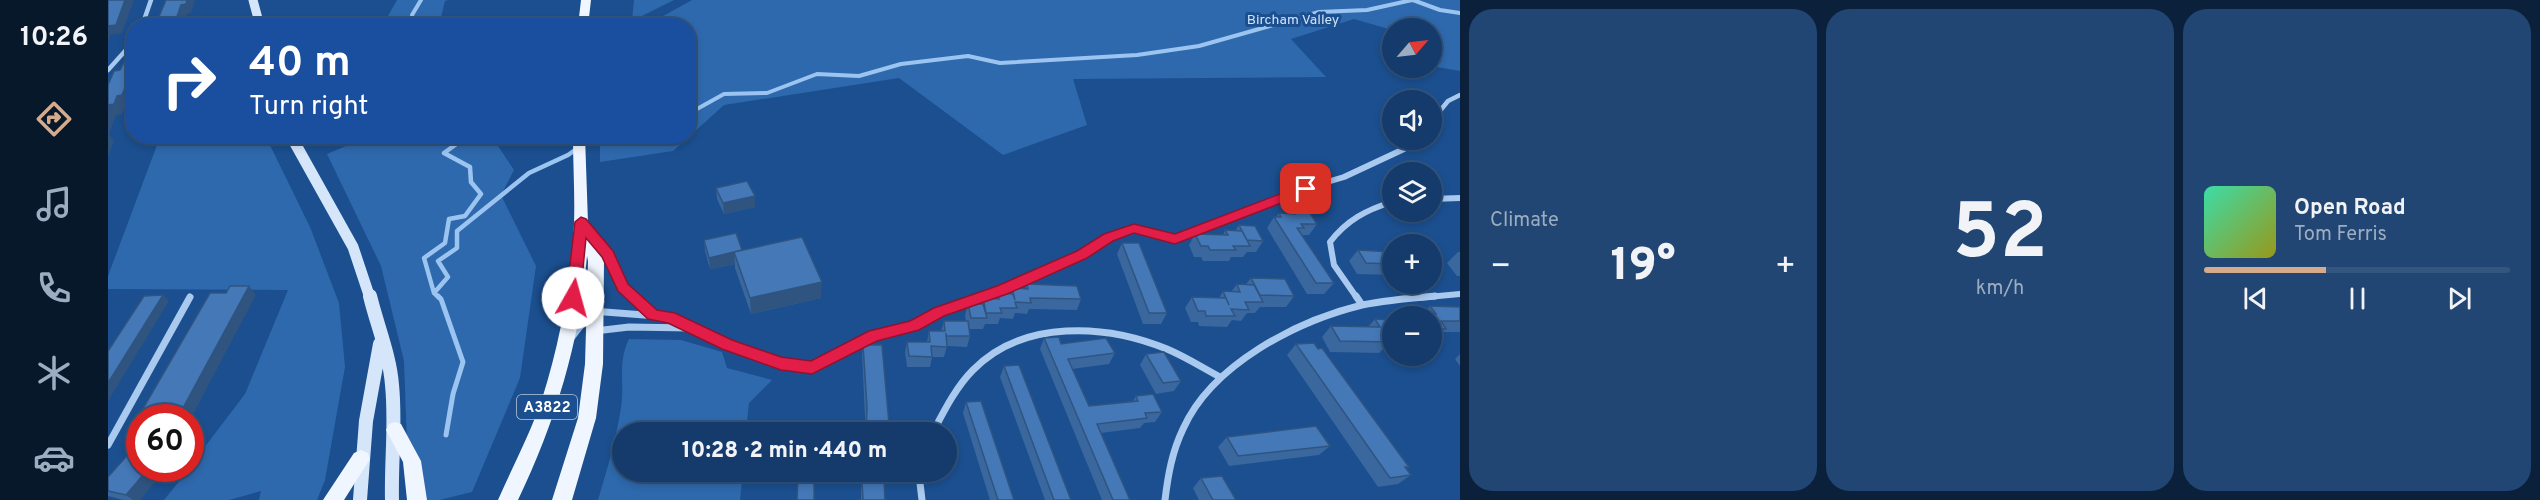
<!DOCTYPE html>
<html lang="en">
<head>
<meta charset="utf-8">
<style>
	:root { --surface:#143b6b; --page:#214673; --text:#f1f3f6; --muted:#9dadc1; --line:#33557e; --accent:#d6ab8b }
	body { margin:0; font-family:Overpass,sans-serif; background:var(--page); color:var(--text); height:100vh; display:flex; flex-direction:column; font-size:22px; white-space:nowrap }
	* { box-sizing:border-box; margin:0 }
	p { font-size:20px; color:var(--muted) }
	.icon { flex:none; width:33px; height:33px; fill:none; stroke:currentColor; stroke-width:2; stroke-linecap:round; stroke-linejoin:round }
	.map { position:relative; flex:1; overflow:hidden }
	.drawer { display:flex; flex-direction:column; gap:9px; padding:9px; background:#0b203b; width:1080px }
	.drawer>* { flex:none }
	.banner { position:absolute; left:18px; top:18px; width:570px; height:126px; border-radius:24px; box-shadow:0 3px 9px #0003,0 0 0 2px var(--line); background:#1a4fa0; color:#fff; overflow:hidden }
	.needle { width:39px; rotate:62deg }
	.tools { position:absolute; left:1274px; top:18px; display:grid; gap:12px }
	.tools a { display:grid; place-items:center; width:60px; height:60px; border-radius:50%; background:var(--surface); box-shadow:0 3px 9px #0003,0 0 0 2px var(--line); font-size:30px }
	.speed { position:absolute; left:18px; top:404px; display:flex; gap:12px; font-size:30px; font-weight:700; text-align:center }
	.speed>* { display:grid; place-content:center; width:78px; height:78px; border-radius:50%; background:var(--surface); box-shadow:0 3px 9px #0003,0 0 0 2px var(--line); line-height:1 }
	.speed .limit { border:9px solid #d22; background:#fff; color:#111 }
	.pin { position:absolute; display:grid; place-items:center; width:51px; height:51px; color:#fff; margin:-26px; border-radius:12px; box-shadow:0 3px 9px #0006 }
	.me { position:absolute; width:66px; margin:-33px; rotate:7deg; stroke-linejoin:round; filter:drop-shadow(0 0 4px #0008) }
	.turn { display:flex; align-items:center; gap:21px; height:126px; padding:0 24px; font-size:27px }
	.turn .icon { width:78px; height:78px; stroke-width:2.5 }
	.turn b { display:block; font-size:42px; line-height:51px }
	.big { font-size:45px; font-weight:800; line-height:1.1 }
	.drawer .widget { flex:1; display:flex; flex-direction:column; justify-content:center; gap:9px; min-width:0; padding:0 21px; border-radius:24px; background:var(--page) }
	.drawer .dial { align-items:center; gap:0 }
	.dial b { font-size:78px; line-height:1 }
	.song { display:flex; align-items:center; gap:18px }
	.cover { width:72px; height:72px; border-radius:9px; background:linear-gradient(135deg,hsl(160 70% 55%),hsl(60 70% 35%)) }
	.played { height:6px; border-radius:3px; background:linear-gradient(90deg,var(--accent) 40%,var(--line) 40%) }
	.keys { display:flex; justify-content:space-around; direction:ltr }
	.heat { display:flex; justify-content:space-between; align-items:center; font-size:33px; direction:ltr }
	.drawer .tiles { flex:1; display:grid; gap:9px; grid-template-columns:repeat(3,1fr) }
	.trip { position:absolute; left:504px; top:422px; width:345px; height:60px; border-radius:30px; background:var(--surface); box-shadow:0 3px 9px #0003,0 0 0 2px var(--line); font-weight:800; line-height:60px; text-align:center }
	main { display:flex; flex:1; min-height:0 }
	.dock { display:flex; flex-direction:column; width:108px; justify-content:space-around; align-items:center; background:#08182b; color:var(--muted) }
	.dock .icon { width:42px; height:42px }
	.dock .current { color:var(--accent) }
	.dock b { font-size:27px; color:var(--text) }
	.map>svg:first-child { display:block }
</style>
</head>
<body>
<main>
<nav class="dock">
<b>10:26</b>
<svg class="icon current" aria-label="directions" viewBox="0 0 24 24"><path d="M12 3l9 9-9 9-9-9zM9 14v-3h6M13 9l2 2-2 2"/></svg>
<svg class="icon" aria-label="music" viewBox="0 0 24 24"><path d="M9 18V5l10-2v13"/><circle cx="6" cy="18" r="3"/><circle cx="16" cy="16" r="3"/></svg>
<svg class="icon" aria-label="phone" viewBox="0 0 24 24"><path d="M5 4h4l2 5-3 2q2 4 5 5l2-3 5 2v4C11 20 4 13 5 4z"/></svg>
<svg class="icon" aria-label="climate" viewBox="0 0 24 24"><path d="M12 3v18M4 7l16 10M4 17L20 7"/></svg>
<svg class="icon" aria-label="car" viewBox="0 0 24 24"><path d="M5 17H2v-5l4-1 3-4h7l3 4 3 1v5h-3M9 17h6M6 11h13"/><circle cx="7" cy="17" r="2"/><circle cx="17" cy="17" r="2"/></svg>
</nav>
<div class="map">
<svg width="1352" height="500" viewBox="0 0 1352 500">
	<rect width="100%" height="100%" fill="#1b4f8f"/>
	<!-- green -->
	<path fill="#2e69ad" d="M289 0H340L337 1 331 25H275Z
		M526 0H566L524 21Z
		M584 0H1352V71L1323 66V49L1328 43 1323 41V28L1284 30 1246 19 1183 39 1218 77 965 79 979 125 895 155 791 78 616 105 565 151 492 162V137L580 136V26L539 25Z
		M52 137H158L202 227 231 303 237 367 217 480 209 500H151L153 491 121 500H56L82 468 83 465 137 394 180 290 0 289V276Z
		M259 137H384L406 170 393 195 428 266 412 378 364 492 331 500H301L296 361 273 266 219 154Z
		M521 339 573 340 614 352 619 368 664 380 641 403 638 432H514V471H635L632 500H490C499 470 508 439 513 408 517 382 509 364 521 339Z"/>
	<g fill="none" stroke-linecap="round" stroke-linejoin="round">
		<!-- stream-far2 -->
		<path stroke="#9cc4f0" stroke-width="4" d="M1305 0 1332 10 1352 13
			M306 26 304 15 313 0
			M580 114 616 94 659 93 709 74 751 76 793 64 860 56 892 63 1029 55 1091 46 1211 12 1259 10 1304 0"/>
		<!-- stream-far1 -->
		<path stroke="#9cc4f0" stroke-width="4.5" d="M326 293 340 277 330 261 349 248V231L421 173 460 155 487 136
			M331 298 326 293 316 258 337 243 341 219 357 216 373 194 363 182 362 167 336 153 347 145 343 136"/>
		<!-- stream -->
		<path stroke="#9cc4f0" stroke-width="5" d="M330 296 333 299 355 362 345 394 338 435"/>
		<!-- street-far2 -->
		<path stroke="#a9c9ee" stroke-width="4.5" d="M34 26 43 0
			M0 70 26 41
			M1323 122 1340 101 1352 95"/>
		<!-- street-far1 -->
		<path stroke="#a9c9ee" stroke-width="6" d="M1323 199 1352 198
			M483 234 500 255 515 287 526 298
			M872 298 975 254 1001 237 1026 229 1067 239 1179 194 1236 177 1296 149 1304 140
			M1249 298 1226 265 1222 242C1239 220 1258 210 1284 202
			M1309 298 1352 294"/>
		<!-- street -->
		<path stroke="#a9c9ee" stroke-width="7" d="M525 296 545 315
			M1248 296 1254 305
			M487 331 521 327 582 328
			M463 338 484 311 562 317 619 345 673 363 704 367 766 336 806 326 831 312 877 296
			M825 432C836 411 848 387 865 370 915 319 998 324 1059 349 1078 357 1095 368 1112 377
			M0 445 82 297
			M814 471 812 483 814 500
			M1057 500C1060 475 1064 452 1075 429 1104 364 1189 321 1254 305 1278 300 1303 298 1327 296"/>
		<!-- secondary-far2 -->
		<path stroke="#d6e6fa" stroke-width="9" d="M145 0 152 26"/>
		<!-- secondary-far1 -->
		<path stroke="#d6e6fa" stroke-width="11" d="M183 136 245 247 262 298"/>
		<!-- secondary -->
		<path stroke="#d6e6fa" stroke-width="14" d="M262 296C269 325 282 356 284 385 288 424 283 461 284 500
			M252 500 258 421 272 344"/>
		<!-- primary -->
		<path fill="#f0f6ff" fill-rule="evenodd" d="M473 0H483L480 26H470Z
			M465 136H477L480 223 496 261 495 364 488 418 464 500H444L470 418 477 364 480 261 479 256C472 342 447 423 410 500H390C405 466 422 434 434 399 452 342 463 283 466 224 467 195 465 166 465 136Z
			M287 422 293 424 313 461 319 500H299L295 462 278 430 281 424Z
			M253 450 260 453 262 459 236 500H215L246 453Z"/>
	</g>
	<!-- wall -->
	<path fill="#3a679d" d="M608 188 647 207 616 214 609 199Z
		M1184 209 1209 224 1201 235H1193L1226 283 1216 294H1199L1159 228 1166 217H1168L1171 213 1181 214Z
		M1131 225 1155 241 1148 252H1139L1135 257H1123L1121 261H1095L1093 257H1086L1081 245 1087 234 1115 235 1117 230 1127 231Z
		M596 240 634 250 713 298 643 314 627 268V264L602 269 597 251Z
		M1014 243 1059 313 1053 324H1035L1009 254Z
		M1250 250 1284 252V275L1249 274 1241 261Z
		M1350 252H1352V276H1349L1339 263Z
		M1143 278 1186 296 1178 307H1152L1147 313H1139L1133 321 1124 320 1119 327 1091 326 1090 322H1083L1077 308 1084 297 1111 298 1115 291 1123 292 1129 284H1138Z
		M919 284 973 299 969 310 921 309 919 314 907 313 905 319 892 318 890 324H877L875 329H861L862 336 859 347 839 346 836 357H824L822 367H799L797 352 799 342H819L821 331H833L836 321H858L857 315 860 304H873L875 298 888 299 890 293 903 294 904 288 917 289Z
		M1322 306 1352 307V332H1335L1327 340 1323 339V316H1292L1295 313 1315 314Z
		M1267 319 1284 320V345H1279L1271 353 1222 352 1214 337 1223 326 1260 327Z
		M936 338 953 344 1007 353 1001 364 964 369 981 406 1025 401 1028 396 1054 412 1047 422 1036 423 1032 428 993 433 1022 500H994L932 349Z
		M1188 344 1301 467 1298 469 1303 475 1290 484 1270 487 1179 355Z
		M755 345 781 424 779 432H757V417L754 355Z
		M1038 354 1073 381 1066 391 1048 394 1032 365Z
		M1352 354V366L1347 359Z
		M896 366 963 500H937L892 377Z
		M858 402 906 500H882L855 413Z
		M1119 437 1222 446 1211 455 1121 466 1110 447Z
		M0 477 32 500H15L0 496Z
		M1093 478 1128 500H1091L1085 488Z
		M754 481 777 500H753V490Z"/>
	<!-- shaded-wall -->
	<path fill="#305480" d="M17 0H26L14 33 2 35V36L0 42V26Z
		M79 0H87L83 13 79 14 75 26H65L73 5Z
		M26 79V92L21 104 17 105 14 114 8 115 1 134 6 141 0 157V108L20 80Z
		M647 196V207L616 214 615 203Z
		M626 252 627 264 602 269 601 258Z
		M714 282 713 298 643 314 642 298Z
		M141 286 148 295 82 420V417H70Z
		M55 295 61 301 0 401V383Z
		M41 468H58L32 500H25L18 495Z"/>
	<!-- building -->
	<path fill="#4478b7" stroke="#305480" stroke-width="1.5" d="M0 0H17L8 25 0 26Z
		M58 0H79L78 4 73 5 66 25 47 26Z
		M26 48V79L20 80 14 95 9 96 6 104 1 105 0 108V85L6 71 12 70 23 49Z
		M639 181 647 196 615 203 608 188Z
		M1184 209 1200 210 1209 224H1193L1196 228H1189L1226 283H1208L1166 217H1173L1171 213 1187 214Z
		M1131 225 1147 226 1155 241 1139 240Z
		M1117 230 1134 231 1142 246H1125L1128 250H1102L1100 246H1093L1087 234 1120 235Z
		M628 233 634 250 601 258 596 240Z
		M694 237 714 282 642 298 626 252Z
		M1014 243H1031L1059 313H1041Z
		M1250 250 1284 252V264L1258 263Z
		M1143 278 1177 279 1186 296 1152 295Z
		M919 284 969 286 973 299 922 298 923 303 907 302 909 308H892L894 313H878L875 298 891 299 890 293 905 294 907 300 904 288 920 289Z
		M1129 284 1146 285 1155 302H1137L1141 310 1123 309 1127 316H1098L1097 311H1090L1084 297 1118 298 1121 305 1115 291 1132 292Z
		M122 286H141L70 417H32V423L26 424 102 293H118Z
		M55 295 0 383V351L36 296Z
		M860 304H875L879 318H863Z
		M1322 306 1352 307V321H1333L1338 329 1323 328V316H1297L1295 313 1328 314Z
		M1267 319 1284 320V334H1277L1282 342 1232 341 1223 326 1272 327Z
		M836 321H860L862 336H838V333L839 347 823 346 824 357 801 356 799 342H822L821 331H837Z
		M951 337 953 344 998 338 1007 353 960 359 981 406 1030 401 1028 396 1045 394 1054 412 1037 413 1039 418 989 424 1022 500H1005L936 338Z
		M1206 343 1210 349 1214 348 1301 467H1297L1303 475 1282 478 1188 344Z
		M755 345H774L781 424H777L778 432H758L759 407Z
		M1056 352 1073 381 1055 383 1038 354Z
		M911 365 963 500H946L896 366Z
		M873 401 906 500H890L858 402Z
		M1208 426 1222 446 1130 456 1119 437Z
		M32 441V468H41L18 495 0 491V477Z
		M1114 476 1128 500H1105L1093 478Z
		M690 480H706V500H689Z
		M754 481H776L777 500H755Z"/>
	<!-- route -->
	<path fill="#e11d48" stroke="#92132f" stroke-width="1.5" d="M1198 184 1204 189 1202 192 1067 244 1026 233 1005 241 979 258 899 294 836 316 811 330 769 341 704 374 673 370 614 349 560 323 540 319 510 291 494 257 478 238 472 298 470 302H460L458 298 467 222 473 217 478 219 505 251 520 284 549 310 567 313 624 340 673 357 703 361 761 331 802 321 826 308 889 286 969 251 996 234 1026 224 1067 234Z"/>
	<g text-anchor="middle" stroke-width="6" stroke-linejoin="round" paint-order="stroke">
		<!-- far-park labels -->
		<g font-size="14" fill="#cfe3fa" stroke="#1b4f8f">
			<text x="1185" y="24">Bircham Valley</text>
		</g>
		<!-- shield labels -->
		<rect fill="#1b4f8f" stroke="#bbcadd" stroke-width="1.5" x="409" y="395" width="60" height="24" rx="4.5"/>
		<g font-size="15" font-weight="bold" fill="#fff">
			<text x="439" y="412">A3822</text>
		</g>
	</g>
</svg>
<div class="tools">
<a><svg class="needle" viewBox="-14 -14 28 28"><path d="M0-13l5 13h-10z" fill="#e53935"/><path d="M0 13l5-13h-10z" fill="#9dadc1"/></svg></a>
<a><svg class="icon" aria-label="sound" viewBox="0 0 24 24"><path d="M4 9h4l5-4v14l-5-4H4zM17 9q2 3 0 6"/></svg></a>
<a><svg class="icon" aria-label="layers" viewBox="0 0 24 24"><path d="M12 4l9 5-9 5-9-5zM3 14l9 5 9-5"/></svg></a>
<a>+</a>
<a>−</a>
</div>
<div class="speed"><div class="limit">60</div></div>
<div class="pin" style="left:1198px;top:189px;background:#d93025"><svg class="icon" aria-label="arrive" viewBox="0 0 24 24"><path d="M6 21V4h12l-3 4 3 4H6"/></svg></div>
<svg class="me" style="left:465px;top:298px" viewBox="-20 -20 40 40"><circle r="19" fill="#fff"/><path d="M0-13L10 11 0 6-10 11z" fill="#e11d48"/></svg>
<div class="trip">10:28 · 2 min · 440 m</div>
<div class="banner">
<div class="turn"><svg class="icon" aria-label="right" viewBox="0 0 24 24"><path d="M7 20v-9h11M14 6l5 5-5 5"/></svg><div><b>40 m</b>Turn right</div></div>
</div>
</div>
<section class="drawer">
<div class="tiles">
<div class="widget"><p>Climate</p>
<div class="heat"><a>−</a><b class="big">19°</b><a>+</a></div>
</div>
<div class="widget dial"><b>52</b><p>km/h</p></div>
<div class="widget">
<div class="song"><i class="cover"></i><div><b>Open Road</b><p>Tom Ferris</p></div></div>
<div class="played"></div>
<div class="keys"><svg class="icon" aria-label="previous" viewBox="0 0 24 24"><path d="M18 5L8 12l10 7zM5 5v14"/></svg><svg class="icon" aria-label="pause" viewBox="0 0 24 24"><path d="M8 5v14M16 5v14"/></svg><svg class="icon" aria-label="next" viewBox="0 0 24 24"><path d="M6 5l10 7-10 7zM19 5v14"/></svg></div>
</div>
</div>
</section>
</main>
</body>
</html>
